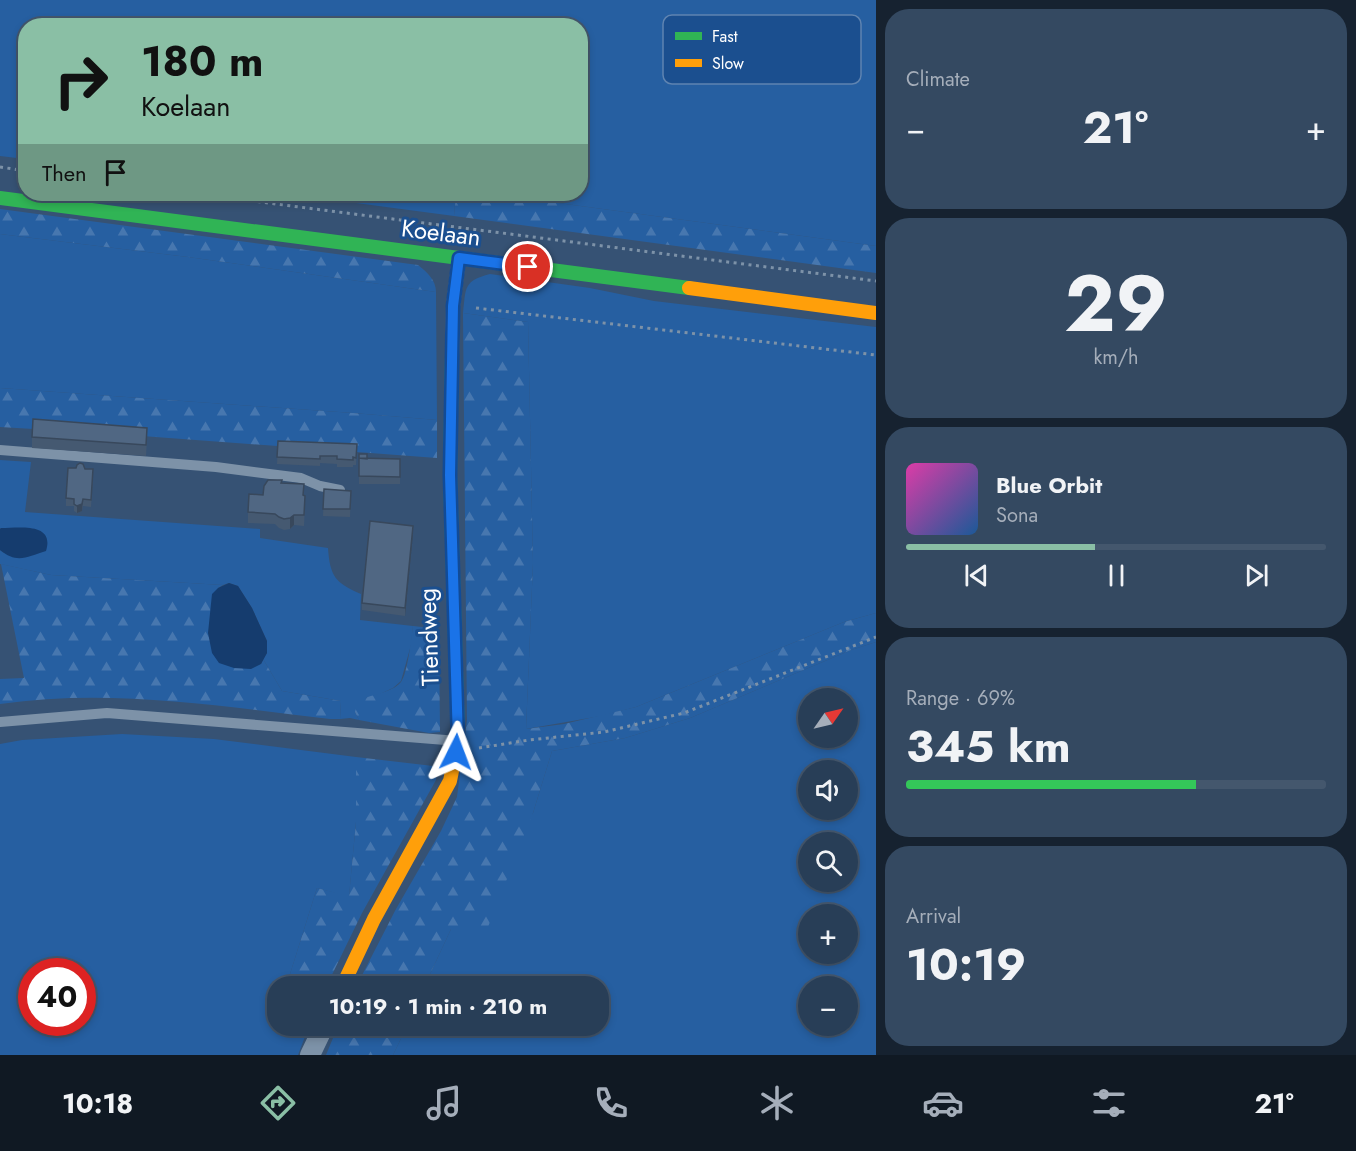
<!DOCTYPE html>
<html lang="en">
<head>
<meta charset="utf-8">
<style>
	:root { --surface:#283e57; --page:#344961; --text:#f1f3f6; --muted:#a5aeba; --line:#44576d; --accent:#8abfa5 }
	body { margin:0; font-family:Jost,sans-serif; background:var(--page); color:var(--text); height:100vh; display:flex; flex-direction:column; font-size:22px; white-space:nowrap }
	* { box-sizing:border-box; margin:0 }
	p { font-size:20px; color:var(--muted) }
	.icon { flex:none; width:33px; height:33px; fill:none; stroke:currentColor; stroke-width:2; stroke-linecap:round; stroke-linejoin:round }
	.map { position:relative; flex:1; overflow:hidden }
	.drawer { display:flex; flex-direction:column; gap:9px; padding:9px; background:#162230; width:480px }
	.drawer>* { flex:none }
	.top-card { position:absolute; left:18px; top:18px; width:570px; height:183px; border-radius:24px; box-shadow:0 3px 9px #0003,0 0 0 2px var(--line); background:#8abfa5; color:#111; overflow:hidden }
	.needle { width:39px; rotate:56deg }
	.tools { position:absolute; left:798px; top:688px; display:grid; gap:12px }
	.tools a { display:grid; place-items:center; width:60px; height:60px; border-radius:50%; background:var(--surface); box-shadow:0 3px 9px #0003,0 0 0 2px var(--line); font-size:30px }
	.speed { position:absolute; left:18px; top:958px; display:flex; gap:12px; font-size:30px; font-weight:700; text-align:center }
	.speed>* { display:grid; place-content:center; width:78px; height:78px; border-radius:50%; background:var(--surface); box-shadow:0 3px 9px #0003,0 0 0 2px var(--line); line-height:1 }
	.speed .limit { border:9px solid #d22; background:#fff; color:#111 }
	.pin { position:absolute; display:grid; place-items:center; width:51px; height:51px; color:#fff; margin:-26px; border:3px solid #fff; border-radius:50%; box-shadow:0 2px 6px #0007 }
	.me { position:absolute; width:66px; margin:-33px; rotate:3deg; stroke-linejoin:round; filter:drop-shadow(0 0 4px #0008) }
	.turn { display:flex; align-items:center; gap:21px; height:126px; padding:0 24px; font-size:27px }
	.turn .icon { width:78px; height:78px; stroke-width:2.5 }
	.turn b { display:block; font-size:42px; line-height:51px }
	.then { display:flex; align-items:center; height:57px; padding:0 24px; background:#0003; gap:12px; font-size:22px }
	.big { font-size:45px; font-weight:700; line-height:1.1 }
	.drawer .tile { flex:1; display:flex; flex-direction:column; justify-content:center; gap:9px; min-width:0; padding:0 21px; border-radius:24px; background:var(--page) }
	.drawer .dial { align-items:center; gap:0 }
	.dial b { font-size:78px; line-height:1 }
	.song { display:flex; align-items:center; gap:18px }
	.cover { width:72px; height:72px; border-radius:9px; background:linear-gradient(135deg,hsl(320 70% 55%),hsl(210 70% 35%)) }
	.played { height:6px; border-radius:3px; background:linear-gradient(90deg,var(--accent) 45%,var(--line) 45%) }
	.keys { display:flex; justify-content:space-around; direction:ltr }
	.heat { display:flex; justify-content:space-between; align-items:center; font-size:33px; direction:ltr }
	.charge { height:9px; border-radius:4px; background:linear-gradient(90deg,#34c759 69%,var(--line) 0) }
	.trip { position:absolute; left:267px; top:976px; width:342px; height:60px; border-radius:24px; background:var(--surface); box-shadow:0 3px 9px #0003,0 0 0 2px var(--line); font-weight:700; line-height:60px; text-align:center }
	.menu { display:flex; height:96px; justify-content:space-around; align-items:center; background:#101923; color:var(--muted) }
	.menu .icon { width:42px; height:42px }
	.menu .selected { color:var(--accent) }
	.menu b { font-size:27px; color:var(--text) }
	main { display:flex; flex:1; min-height:0 }
	.map>svg:first-child { display:block }
</style>
</head>
<body>
<main>
<div class="map">
<svg width="876" height="1055" viewBox="0 0 876 1055">
	<defs>
		<pattern id="forest-firs" width="22" height="20" patternUnits="userSpaceOnUse" patternTransform="scale(1.5)"><rect width="22" height="20" fill="#265fa1"/><path d="M5 1l3.5 6h-7zM16 11l3.5 6h-7z" fill="#4777af"/></pattern>
	</defs>
	<rect width="100%" height="100%" fill="#365274"/>
	<!-- green -->
	<path fill="#265fa1" fill-rule="evenodd" d="M0 0H876V246L492 194H580V26H26L25 159 0 156Z
		M288 194H456L454 216Z
		M0 234 188 257 436 292 437 420 353 413 0 388Z
		M490 274 590 288 654 301 876 327V613L844 622 636 707 601 716 526 729 533 563 528 322 463 313C466 288 463 281 490 274Z
		M0 460 31 462 25 512 260 529V538L328 548C330 576 335 583 361 594L360 620 413 626 411 645 401 681 393 688 380 694 366 698 355 712 359 720 350 718 340 719 341 701 282 691 263 659 267 653V641L252 608 238 586 229 583 223 585 51 575 0 564V550L4 553 1 528 0 529Z
		M876 642V1055H393L407 1026H598V987H424L451 929 533 813 552 751 625 738 690 718 851 650ZM808 699H848V738H808ZM808 771H848V810H808ZM808 843H848V882H808ZM808 915H848V954H808ZM808 987H848V1026H808Z
		M122 734 214 739 356 757V822L349 897 317 888 286 987H278V1026H309L298 1055H0V744L22 740ZM32 972H82V1023H32Z"/>
	<!-- forest -->
	<path fill="url(#forest-firs)" d="M456 194H492L876 246V273L454 216Z
		M0 209 418 265C427 272 436 280 436 292L188 257 0 234Z
		M463 313 528 322 533 563 526 729 564 724 636 707 844 622 876 613V642L851 650 690 718 625 738 552 751 533 813 486 932 451 929 424 987H356L396 909 441 831 457 797 467 720Z
		M0 388 353 413 437 420V458L102 433 0 427Z
		M1 564 51 575 223 585 218 588 261 664 263 659 282 691 341 701 340 719H330C220 706 110 688 0 704V679L24 678Z
		M413 626 439 629 440 732 429 733 359 720 355 712C355 711 358 703 359 703 367 693 390 695 401 682 408 672 411 639 413 626Z
		M356 757 433 766 437 771 436 780 362 913 326 987H286L317 888 349 896 356 822Z
		M338 1026H407L393 1055H326Z"/>
	<!-- water -->
	<path fill="#153c6e" d="M1 528C19 528 55 522 46 551 27 557 17 564 0 550V529Z
		M229 583 238 586 252 608 267 641V653L261 664 251 669 234 668 219 663 212 653 208 633 212 594 218 588Z"/>
	<g fill="none" stroke-linecap="round" stroke-linejoin="round">
		<!-- path -->
		<path stroke="#7d92a8" stroke-width="3" stroke-dasharray="3 4.5" stroke-linecap="butt" d="M0 167 26 171
			M198 194 876 281
			M476 308 876 355
			M479 748 529 740 604 732 684 713 876 637"/>
		<!-- lane -->
		<path stroke="#7d92a8" stroke-width="10" d="M0 450 216 467 301 478 320 486 340 490
			M0 722 107 713 458 741"/>
		<!-- street -->
		<path stroke="#7d92a8" stroke-width="20" d="M310 1055 324 1026"/>
		<!-- fast -->
		<path stroke="#30b455" stroke-width="14" d="M0 198 689 288
			M452 356 450 475 458 735"/>
		<!-- slow -->
		<path stroke="#ff9f0a" stroke-width="14" d="M689 288 876 313
			M452 356 453 306 459 258
			M342 987 374 919 450 781 458 741V735"/>
	</g>
	<!-- wall -->
	<path fill="#455971" d="M32 437 147 439 146 456 32 448Z
		M278 441 357 444 356 465H353V467H337V464L320 463V466L277 464Z
		M359 454 367 459H400V484H359Z
		M85 469 93 477 91 507 83 506 82 511 77 513 74 511V506H66V498Z
		M281 483 304 495 305 506 304 526 294 525 290 529 284 530 279 528 275 524 248 523V512Z
		M324 489 351 491 350 517 323 516Z
		M413 533 405 616 362 610V603Z"/>
	<!-- shaded-wall -->
	<path fill="#38485c" d="M83 499 82 511 77 513V506Z
		M294 515V525L290 529V518Z
		M413 526V533L405 616V608Z"/>
	<!-- building -->
	<path fill="#506783" stroke="#38485c" stroke-width="1.5" d="M33 419 147 428 146 445 32 437Z
		M278 441 357 444 356 458 353 457V460L337 459V456H320V459L277 457Z
		M359 454H367V459L359 458Z
		M359 458 400 459V477L359 476Z
		M80 463 83 464 85 469H93L91 500 83 499 82 504 77 506 74 504V499L66 498 68 468H76L77 465Z
		M268 480H282L281 483 304 484 303 495 305 496 304 515H294L290 518 284 519 279 517 275 514 248 512 249 494 263 495 264 486Z
		M324 489 351 491 350 509H323Z
		M370 521 413 526 405 608 362 603Z"/>
	<g fill="none" stroke-linecap="round" stroke-linejoin="round">
		<defs>
			<path id="route" d="M456 752 458 741 450 475 453 306 459 258 528 267"/>
		</defs>
		<!-- route casing -->
		<use href="#route" stroke="#114b97" stroke-width="15"/>
		<!-- route -->
		<use href="#route" stroke="#1a73e8" stroke-width="10"/>
	</g>
	<g text-anchor="middle" stroke-width="6" stroke-linejoin="round" paint-order="stroke">
		<!-- street labels -->
		<g font-size="24" fill="#fff" stroke="#1b4f8f">
			<text transform="translate(441 233) rotate(7)" y="8">Koelaan</text>
			<text transform="translate(429 637) rotate(-92)" y="8">Tiendweg</text>
		</g>
	</g>
	<!-- legend -->
	<rect x="663" y="15" width="198" height="69" rx="9" fill="#1b4f8f" stroke="#5f84b1" stroke-width="1.5"/>
	<rect x="675" y="32" width="27" height="8" fill="#30b455"/>
	<rect x="675" y="59" width="27" height="8" fill="#ff9f0a"/>
	<g font-size="16" fill="#fff">
		<text x="712" y="42">Fast</text>
		<text x="712" y="69">Slow</text>
	</g>
</svg>
<div class="tools">
<a><svg class="needle" viewBox="-14 -14 28 28"><path d="M0-13l5 13h-10z" fill="#e53935"/><path d="M0 13l5-13h-10z" fill="#a5aeba"/></svg></a>
<a><svg class="icon" aria-label="sound" viewBox="0 0 24 24"><path d="M4 9h4l5-4v14l-5-4H4zM17 9q2 3 0 6"/></svg></a>
<a><svg class="icon" aria-label="search" viewBox="0 0 24 24"><circle cx="10" cy="10" r="6"/><path d="M15 15l6 6"/></svg></a>
<a>+</a>
<a>−</a>
</div>
<div class="speed"><div class="limit">40</div></div>
<div class="pin" style="left:528px;top:267px;background:#d93025"><svg class="icon" aria-label="arrive" viewBox="0 0 24 24"><path d="M6 21V4h12l-3 4 3 4H6"/></svg></div>
<svg class="me" style="left:456px;top:752px" viewBox="-20 -20 40 40"><path d="M0-17L14 15 0 8-14 15z" fill="#1a73e8" stroke="#fff" stroke-width="4"/></svg>
<div class="trip">10:19 · 1 min · 210 m</div>
<div class="top-card">
<div class="turn"><svg class="icon" aria-label="right" viewBox="0 0 24 24"><path d="M7 20v-9h11M14 6l5 5-5 5"/></svg><div><b>180 m</b>Koelaan</div></div>
<div class="then">Then<svg class="icon" aria-label="arrive" viewBox="0 0 24 24"><path d="M6 21V4h12l-3 4 3 4H6"/></svg></div>
</div>
</div>
<section class="drawer">
<div class="tile"><p>Climate</p>
<div class="heat"><a>−</a><b class="big">21°</b><a>+</a></div>
</div>
<div class="tile dial"><b>29</b><p>km/h</p></div>
<div class="tile">
<div class="song"><i class="cover"></i><div><b>Blue Orbit</b><p>Sona</p></div></div>
<div class="played"></div>
<div class="keys"><svg class="icon" aria-label="previous" viewBox="0 0 24 24"><path d="M18 5L8 12l10 7zM5 5v14"/></svg><svg class="icon" aria-label="pause" viewBox="0 0 24 24"><path d="M8 5v14M16 5v14"/></svg><svg class="icon" aria-label="next" viewBox="0 0 24 24"><path d="M6 5l10 7-10 7zM19 5v14"/></svg></div>
</div>
<div class="tile"><p>Range · 69%</p><b class="big">345 km</b><div class="charge"></div></div>
<div class="tile"><p>Arrival</p><b class="big">10:19</b></div>
</section>
</main>
<nav class="menu">
<b>10:18</b>
<svg class="icon selected" aria-label="directions" viewBox="0 0 24 24"><path d="M12 3l9 9-9 9-9-9zM9 14v-3h6M13 9l2 2-2 2"/></svg>
<svg class="icon" aria-label="music" viewBox="0 0 24 24"><path d="M9 18V5l10-2v13"/><circle cx="6" cy="18" r="3"/><circle cx="16" cy="16" r="3"/></svg>
<svg class="icon" aria-label="phone" viewBox="0 0 24 24"><path d="M5 4h4l2 5-3 2q2 4 5 5l2-3 5 2v4C11 20 4 13 5 4z"/></svg>
<svg class="icon" aria-label="climate" viewBox="0 0 24 24"><path d="M12 3v18M4 7l16 10M4 17L20 7"/></svg>
<svg class="icon" aria-label="car" viewBox="0 0 24 24"><path d="M5 17H2v-5l4-1 3-4h7l3 4 3 1v5h-3M9 17h6M6 11h13"/><circle cx="7" cy="17" r="2"/><circle cx="17" cy="17" r="2"/></svg>
<svg class="icon" aria-label="filters" viewBox="0 0 24 24"><path d="M4 7h16M4 17h16"/><circle cx="9" cy="7" r="2"/><circle cx="15" cy="17" r="2"/></svg>
<b>21°</b>
</nav>
</body>
</html>
